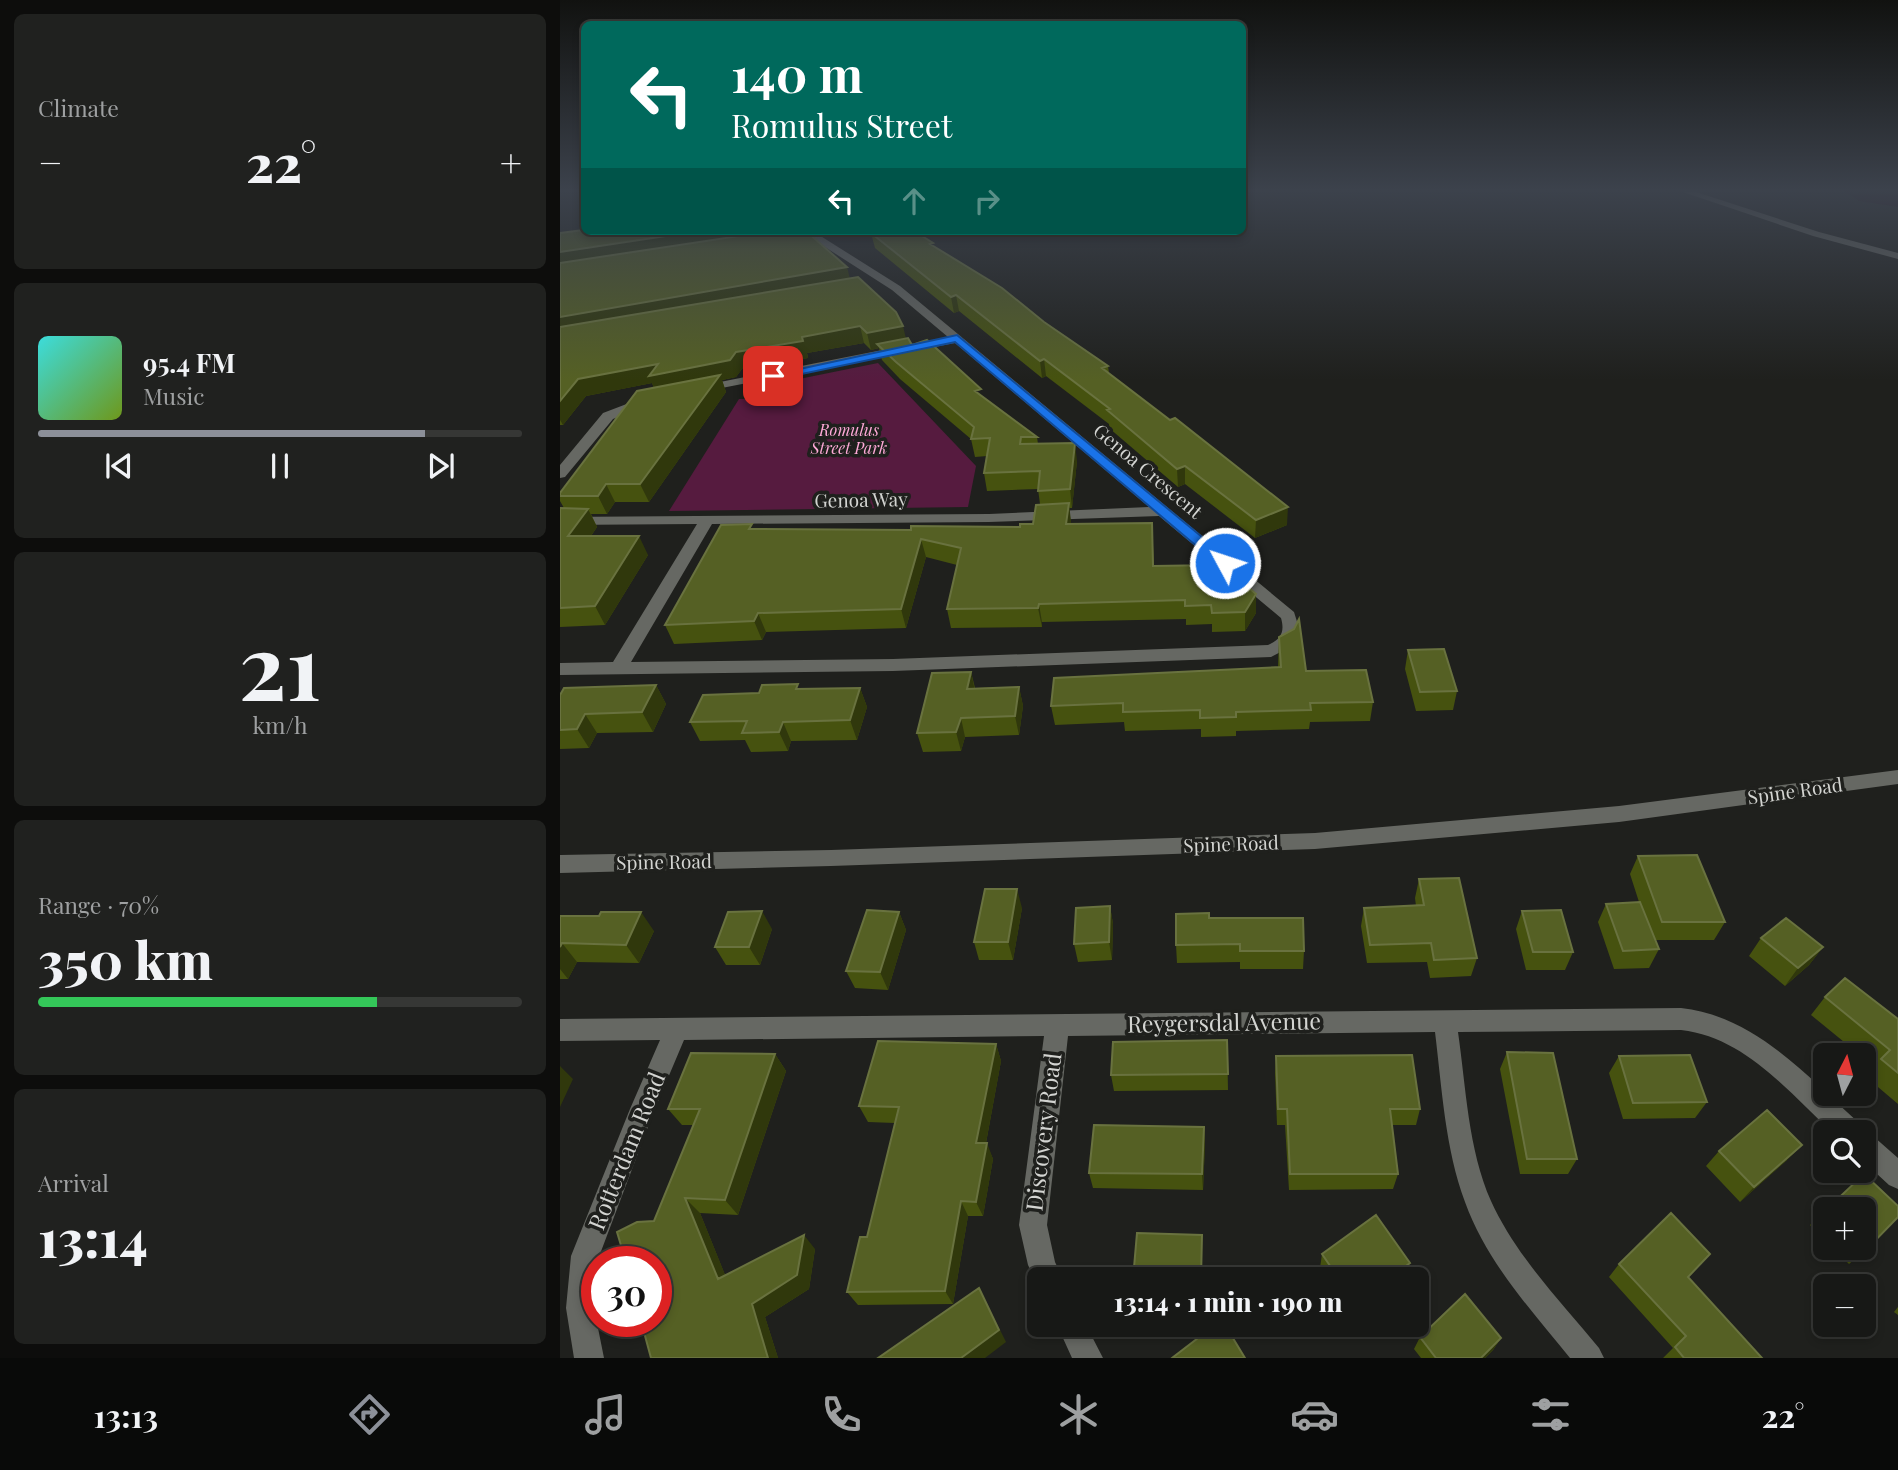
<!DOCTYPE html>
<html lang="en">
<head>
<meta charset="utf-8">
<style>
	:root { --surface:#171816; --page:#20211f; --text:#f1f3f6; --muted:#9ea0a1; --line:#363735; --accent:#8c9099 }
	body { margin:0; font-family:"Playfair Display",serif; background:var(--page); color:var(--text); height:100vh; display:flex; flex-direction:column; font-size:26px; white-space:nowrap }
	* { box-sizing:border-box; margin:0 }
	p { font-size:23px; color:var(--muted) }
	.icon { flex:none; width:38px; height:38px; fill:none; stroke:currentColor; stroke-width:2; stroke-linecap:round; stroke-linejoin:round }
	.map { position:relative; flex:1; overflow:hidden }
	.side { display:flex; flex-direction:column; gap:14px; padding:14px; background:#0d0d0c; width:560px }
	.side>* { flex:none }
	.top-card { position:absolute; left:21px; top:21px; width:665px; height:214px; border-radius:10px; box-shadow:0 4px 10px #0003,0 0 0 2px var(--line); background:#00695c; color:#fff; overflow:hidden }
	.needle { width:46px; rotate:6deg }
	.buttons { position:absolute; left:1253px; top:1043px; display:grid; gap:14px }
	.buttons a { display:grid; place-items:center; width:63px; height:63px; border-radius:10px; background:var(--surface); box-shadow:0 4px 10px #0003,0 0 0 2px var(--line); font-size:35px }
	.speed { position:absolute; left:21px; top:1246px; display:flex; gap:14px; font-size:35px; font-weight:700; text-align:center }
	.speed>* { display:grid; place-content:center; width:91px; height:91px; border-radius:50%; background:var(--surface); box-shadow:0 4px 10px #0003,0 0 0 2px var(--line); line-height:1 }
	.speed .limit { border:10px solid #d22; background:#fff; color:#111 }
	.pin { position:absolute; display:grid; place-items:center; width:60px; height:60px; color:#fff; margin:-30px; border-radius:14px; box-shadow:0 4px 10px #0006 }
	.me { position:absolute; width:77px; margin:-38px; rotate:310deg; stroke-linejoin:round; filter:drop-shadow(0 0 5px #0008) }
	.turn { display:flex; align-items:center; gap:24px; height:147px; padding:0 35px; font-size:32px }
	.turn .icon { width:91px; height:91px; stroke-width:2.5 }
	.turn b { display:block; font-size:49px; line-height:60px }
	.lanes { display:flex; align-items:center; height:66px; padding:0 35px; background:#0003; justify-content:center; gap:35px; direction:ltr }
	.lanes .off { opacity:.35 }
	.big { font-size:52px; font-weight:800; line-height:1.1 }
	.side .card { flex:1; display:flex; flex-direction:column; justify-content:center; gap:10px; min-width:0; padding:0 24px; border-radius:10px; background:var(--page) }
	.side .dial { align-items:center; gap:0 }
	.dial b { font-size:91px; line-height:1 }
	.song { display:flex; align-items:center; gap:21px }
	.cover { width:84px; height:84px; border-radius:10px; background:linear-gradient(135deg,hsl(180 70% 55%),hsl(80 70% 35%)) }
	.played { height:7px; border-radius:4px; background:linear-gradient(90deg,var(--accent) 80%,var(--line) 80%) }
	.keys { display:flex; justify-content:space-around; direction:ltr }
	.heat { display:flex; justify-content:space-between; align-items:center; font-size:38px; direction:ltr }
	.charge { height:10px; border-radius:5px; background:linear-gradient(90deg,#34c759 70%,var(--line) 0) }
	.trip { position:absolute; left:467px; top:1267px; width:402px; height:70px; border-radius:10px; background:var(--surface); box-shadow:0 4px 10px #0003,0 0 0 2px var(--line); font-weight:800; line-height:70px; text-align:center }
	.tab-bar { display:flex; height:112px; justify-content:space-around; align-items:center; background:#090a09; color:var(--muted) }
	.tab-bar .icon { width:49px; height:49px }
	.tab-bar .current { color:var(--accent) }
	.tab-bar b { font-size:32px; color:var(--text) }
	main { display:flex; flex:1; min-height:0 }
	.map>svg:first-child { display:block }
</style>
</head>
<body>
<main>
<section class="side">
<div class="card"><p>Climate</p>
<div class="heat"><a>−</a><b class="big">22°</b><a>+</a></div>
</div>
<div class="card">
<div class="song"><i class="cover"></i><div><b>95.4 FM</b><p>Music</p></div></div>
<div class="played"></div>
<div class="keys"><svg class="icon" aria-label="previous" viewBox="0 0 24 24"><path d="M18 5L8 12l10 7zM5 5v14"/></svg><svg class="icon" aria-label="pause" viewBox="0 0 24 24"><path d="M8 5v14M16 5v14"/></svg><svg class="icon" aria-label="next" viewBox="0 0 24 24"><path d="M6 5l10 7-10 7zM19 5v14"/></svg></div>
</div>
<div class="card dial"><b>21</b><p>km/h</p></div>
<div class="card"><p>Range · 70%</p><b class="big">350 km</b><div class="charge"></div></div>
<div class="card"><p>Arrival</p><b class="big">13:14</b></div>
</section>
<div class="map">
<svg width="1338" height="1358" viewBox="0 0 1338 1358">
	<rect width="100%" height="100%" fill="#1f201d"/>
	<!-- green -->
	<path fill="#561b3f" d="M318 363 416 466 408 507 109 511 179 399H193L200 387Z"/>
	<!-- water -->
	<path fill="#1e0012" d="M1283 190H1338V207L1299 201Z"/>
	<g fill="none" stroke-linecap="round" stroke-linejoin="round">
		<!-- service -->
		<path fill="#666863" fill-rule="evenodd" d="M1117 190H1130L1259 232 1338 253V259L1253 236Z"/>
		<!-- minor -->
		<path fill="#666863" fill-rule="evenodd" d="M228 235H259L340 286 734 612 739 628 732 646 711 657 333 671 0 675V663L53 662 137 524 0 525V517L429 514 589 507 395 343 136 393V387L140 386 388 337 332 290 254 240H225V236ZM599 516 721 618C725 632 721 639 708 645L333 659 71 662 152 524 429 522Z
			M85 397 89 398V404L53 419 5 477 0 478V465L43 413Z
			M1121 1008C1195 1016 1247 1076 1299 1123L1303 1132H1272C1228 1091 1184 1037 1121 1030L898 1032C906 1087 908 1149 931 1201 956 1256 1001 1302 1039 1348L1044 1358H1010C971 1310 926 1261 905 1202 885 1148 882 1089 875 1032L508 1036 487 1225 495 1262 503 1279H480V1289L468 1265 459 1225 484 1036 124 1040 94 1111 37 1262 34 1308 44 1358H14L6 1308 11 1256 70 1109 100 1040 0 1041V1019Z
			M1304 1132 1313 1136 1338 1158V1189L1329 1185 1304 1162Z
			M497 1325H526L543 1358H512Z"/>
		<!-- secondary -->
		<path fill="#666863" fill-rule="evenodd" d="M1338 770V784L1059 822 755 849 271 866 0 873V855L271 850 755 833 1059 806Z"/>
	</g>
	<!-- wall -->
	<path fill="#46520f" d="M0 233 290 278 352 345 477 437 478 444 517 461 512 508H509L511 524 592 523 594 566 658 583 696 594V613L685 631 652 632V624L626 625V619L482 622V627L391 628 387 609 397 565 366 557 346 628 206 632 202 640 114 644 105 625 194 529 351 530 460 527 473 524 480 504 478 489 427 491 424 473 427 456 415 457 411 439 340 379 322 360 319 348 311 350 304 343 247 353 248 358 182 369 176 377 162 380 166 392 89 502H55L47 514H31L37 527 31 536 88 555 45 625 0 627V508H4L0 501V493L94 388 92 383 26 396 3 425H0Z
		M311 233 374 246 548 366 549 373 727 525 695 538 625 484 618 487 549 428V424L486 376 482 378 399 311 394 313 315 248Z
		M719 637 746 671 813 702 810 721 750 722 749 729 676 731V736L641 737V729L565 731 564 722 495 725 491 706 718 667Z
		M848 650 897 691 893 710 856 711 845 669Z
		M411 672 415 688 459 687 463 706 459 735 405 737 401 751 363 752 357 733Z
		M96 685 106 704 93 732 37 733 29 748 0 749V695Z
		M300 688 307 707 297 740 231 741 228 751 191 752 185 740 140 741 130 722 199 693 240 689Z
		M1078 856 1165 922 1154 940H1095L1099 949 1089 968 1054 969 1038 922 1046 904 1079 902 1070 874Z
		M859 879 917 958 911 976 870 978 867 962 807 963 801 926 804 908 856 906 855 898Z
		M550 906 553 924 552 960 518 962 514 944Z
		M462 908 453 960H419L414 942Z
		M962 911 1013 952 1005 970H966L956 929Z
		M339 912 346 930 328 990 295 988 286 971Z
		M0 916 94 931 79 963 17 962 8 979H0Z
		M649 918 744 951 743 969H680V962L617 963 616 945Z
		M212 929 200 965H166L155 947Z
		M1201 938 1263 947 1249 965 1225 986 1189 956Z
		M1265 997 1338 1019V1104L1305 1076 1314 1067 1304 1058V1055H1300L1251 1015Z
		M667 1040 668 1090 554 1091 551 1075Z
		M436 1044 441 1061 426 1143 433 1159 423 1216H408L393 1304 298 1305 287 1292 307 1237 335 1123 308 1122 299 1106Z
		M947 1052 1017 1159 1008 1174H960L940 1069Z
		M215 1054 226 1071 178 1215 140 1213 165 1275 255 1249 249 1289 205 1317 218 1358H91L94 1221 133 1125H122L108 1109Z
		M716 1056 860 1109 856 1125H832L838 1174 833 1189 729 1190 725 1125H717L715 1073Z
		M1059 1056 1147 1102 1135 1118 1063 1119 1049 1073Z
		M644 1127 645 1143 643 1190 533 1188 529 1173Z
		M1159 1151 1227 1160 1180 1202 1146 1166Z
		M1265 1211V1240L1250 1225Z
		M1273 1248H1304L1306 1250 1289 1264Z
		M762 1254 845 1277 841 1279H767L760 1268Z
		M1059 1264 1128 1277 1202 1358H1103L1113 1348 1049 1277Z
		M1338 1307V1315L1334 1312Z
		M860 1337 941 1338 933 1350 925 1358H861L854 1349Z"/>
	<!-- shaded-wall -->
	<path fill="#30380c" d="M139 231H242L0 268V252Z
		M287 267 291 283 0 334V317Z
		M396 295 399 311 394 313 391 297Z
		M300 326 304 343 247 353 248 358 182 369 176 377 162 380 166 392 89 502 80 484 96 393 92 383 26 396 3 425 0 420V401L18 379 98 364 176 352 242 337Z
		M343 326 347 343 317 344 319 348 311 350 307 333Z
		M484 359 486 376 482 378 480 361Z
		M515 443 517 461 512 508 510 489Z
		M625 466V484L618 487 617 469Z
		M46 484 55 502 47 514 38 496Z
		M509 503 511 522 509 543 506 524Z
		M728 507 727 525 695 538 696 520Z
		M28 509 37 527 18 555 8 536Z
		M79 536 88 555 45 625 35 606Z
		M361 539 366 557 346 628 341 609Z
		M696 594V613L685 631V612Z
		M479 604 482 622V627L478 608Z
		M198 613 206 632 202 640 194 621Z
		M411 672 415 691 407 689Z
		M96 685 106 704 93 732 82 712Z
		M459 687 463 706 459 735 455 716Z
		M300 688 307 707 297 740 290 720Z
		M25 714 37 733 29 748 17 729Z
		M401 718 405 737 401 751 396 732Z
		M223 722 231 741 228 751 219 732Z
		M457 889 462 908 453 960 448 942Z
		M550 906 553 924 552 960 549 942Z
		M202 911 212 929 200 965 189 947Z
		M81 912 94 931 79 963 66 945Z
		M339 912 346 930 328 990 320 972Z
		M2 943 17 962 8 979 0 969V947Z
		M1263 947 1249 965 1225 986 1238 968Z
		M436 1044 441 1061 423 1159 416 1143Z
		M215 1054 226 1071 178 1215 165 1200Z
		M0 1066 13 1079 0 1107Z
		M644 1127 645 1143 643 1190 642 1174Z
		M427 1143 433 1159 423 1216 416 1202Z
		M1242 1145 1227 1160 1180 1202 1194 1187Z
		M125 1198 140 1213 172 1292 158 1279Z
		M401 1201 408 1216 393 1304 385 1291Z
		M244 1235 255 1249 249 1289 205 1317 218 1358H208L192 1304Z
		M642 1235V1279H641Z
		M850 1263 845 1277 841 1279H828Z
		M419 1288 446 1342 425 1358H401Z
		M941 1338 933 1350 925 1358H921Z"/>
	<!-- building -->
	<path fill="#556024" stroke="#69723f" stroke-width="2" d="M24 230V231H139L0 252V233Z
		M212 231H246L287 267 0 317V263Z
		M319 231H354L373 243 370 244 442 288 484 322 548 366 542 368 610 420 615 418 728 507 696 520 625 466 617 469 547 410 550 409 484 359 480 361 396 295 391 297 311 233Z
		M298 277 336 312 343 326 307 333 300 326 242 337 243 341 176 352 170 360 89 376 98 364 18 379 0 401V327Z
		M348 338 352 345 367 340 421 389 415 391 477 437H461L460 444 515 443 510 489 478 491 480 471 424 473 430 438 411 439 414 427 336 362 317 344Z
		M160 375 80 484H46L38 496H0V493L77 391Z
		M509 503 506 524 592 523 593 566 657 565 658 583 682 582 696 594 685 612 652 613 651 605 625 606V600L479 604 478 608 387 609 401 548 361 539 341 609 198 613 194 621 105 625 161 525 192 524 189 529 351 530V526L460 527V524H473L476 505Z
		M0 508 28 509 8 536H79L35 606 0 608Z
		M739 619 746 671 806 670 813 702 750 703 751 710 676 712V717L640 718V710L563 712V703L491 706 494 678 721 667 719 637 734 629Z
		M884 649 897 691 860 692 848 650Z
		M411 672 407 689 459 687 455 716 401 718 396 732 357 733 372 673Z
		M238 684 236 689 300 688 290 720 223 722 219 732 182 733 187 721 130 722 143 695 199 693 202 685Z
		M96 685 82 712 25 714 17 729 0 730V695L4 688Z
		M1137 855 1165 922H1102L1078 856Z
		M899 878 917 958 874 960 871 943 810 945 804 908 864 905 859 879Z
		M425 889H457L448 942H414Z
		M1080 902 1099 949 1063 951 1046 904Z
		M550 906 549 942 514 944 516 908Z
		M307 910 339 912 320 972 286 971Z
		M1001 910 1013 952H973L962 911Z
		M202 911 189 947H155L168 912Z
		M41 912H81L66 945 2 943 0 947V916H39Z
		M649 913V918H743L744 951H680V944L616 945V914Z
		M1226 918 1263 947 1238 968 1201 938Z
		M1285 978 1338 1019V1073L1321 1059 1330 1050 1265 997Z
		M667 1040 668 1074 551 1075 553 1042Z
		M318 1041 436 1044 416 1143H427L416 1202 401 1201 385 1291 287 1292 300 1237H307L339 1107 299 1106Z
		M947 1052 993 1053 1017 1159H967Z
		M131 1053 215 1054 165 1200 125 1198 158 1279 244 1235 237 1275 192 1304 208 1358H91L81 1321H96V1262H66L57 1232 77 1222 94 1221 140 1109H108Z
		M852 1055 860 1109H830L838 1174H730L727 1109H718L716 1056Z
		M1130 1055 1147 1102 1073 1103 1059 1056Z
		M1207 1110 1242 1145 1194 1187 1159 1151Z
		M534 1125 644 1127 642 1174 529 1173Z
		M1304 1174 1338 1206V1217L1306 1250 1304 1247V1209H1267Z
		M1111 1213 1150 1254 1128 1277 1202 1358H1124L1115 1347 1126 1336 1059 1264Z
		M816 1215 850 1263 828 1279H779L762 1254Z
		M577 1233 642 1235 641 1279H573Z
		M419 1288 439 1330 401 1358H318Z
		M905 1294 941 1338 921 1358H876L860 1337Z
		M655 1325H665L685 1358H612Z"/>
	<!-- sky -->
	<linearGradient id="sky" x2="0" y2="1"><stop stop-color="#111210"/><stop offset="0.5" stop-color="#3c424c"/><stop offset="1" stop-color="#3c424c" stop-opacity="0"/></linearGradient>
	<rect width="1338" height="380" fill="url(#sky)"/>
	<!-- route -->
	<path fill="#1a73e8" stroke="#114b97" stroke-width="2" d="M397 335 670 560V566H660L395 342 213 380 207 376Z"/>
	<g text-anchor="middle" stroke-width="7" stroke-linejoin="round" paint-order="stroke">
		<!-- far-park labels -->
		<g font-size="16" font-style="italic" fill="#fea9d7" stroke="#1f201d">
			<text x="289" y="436">Romulus<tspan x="289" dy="18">Street Park</tspan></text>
		</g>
		<!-- street labels -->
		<g font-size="19" fill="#d3d4d1" stroke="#1f201d">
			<text transform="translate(588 471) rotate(40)" y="7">Genoa Crescent</text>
			<text transform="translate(301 500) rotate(-1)" y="7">Genoa Way</text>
			<text transform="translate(1235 791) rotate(-8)" y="7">Spine Road</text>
			<text transform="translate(671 844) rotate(-2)" y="7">Spine Road</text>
			<text transform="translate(104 862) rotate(-1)" y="7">Spine Road</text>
		</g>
		<!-- near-street labels -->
		<g font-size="23" fill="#d3d4d1" stroke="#1f201d">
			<text transform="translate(664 1023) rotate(-1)" y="8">Reygersdal Avenue</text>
			<text transform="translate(484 1132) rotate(-83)" y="8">Discovery Road</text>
			<text transform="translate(67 1151) rotate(-68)" y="8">Rotterdam Road</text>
		</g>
	</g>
</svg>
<div class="buttons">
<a><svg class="needle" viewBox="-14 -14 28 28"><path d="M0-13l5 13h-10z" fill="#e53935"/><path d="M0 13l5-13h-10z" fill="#9ea0a1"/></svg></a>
<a><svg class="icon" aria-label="search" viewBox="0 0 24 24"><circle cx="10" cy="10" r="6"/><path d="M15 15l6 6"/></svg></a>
<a>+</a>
<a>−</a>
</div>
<div class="speed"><div class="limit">30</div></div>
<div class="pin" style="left:213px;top:376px;background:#d93025"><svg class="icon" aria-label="arrive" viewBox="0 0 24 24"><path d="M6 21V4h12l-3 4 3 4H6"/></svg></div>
<svg class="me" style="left:665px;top:563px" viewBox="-20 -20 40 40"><circle r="17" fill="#1a73e8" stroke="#fff" stroke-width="3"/><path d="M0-11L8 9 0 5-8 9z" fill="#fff"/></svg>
<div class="trip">13:14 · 1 min · 190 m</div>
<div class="top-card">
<div class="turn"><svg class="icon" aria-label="left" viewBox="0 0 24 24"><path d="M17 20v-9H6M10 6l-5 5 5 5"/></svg><div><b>140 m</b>Romulus Street</div></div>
<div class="lanes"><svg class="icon" aria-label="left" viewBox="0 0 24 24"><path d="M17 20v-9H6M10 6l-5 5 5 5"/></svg><svg class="icon off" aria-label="ahead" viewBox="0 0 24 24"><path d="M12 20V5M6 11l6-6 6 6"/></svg><svg class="icon off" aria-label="right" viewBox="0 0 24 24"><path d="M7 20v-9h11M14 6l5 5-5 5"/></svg></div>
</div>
</div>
</main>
<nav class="tab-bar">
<b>13:13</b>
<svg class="icon current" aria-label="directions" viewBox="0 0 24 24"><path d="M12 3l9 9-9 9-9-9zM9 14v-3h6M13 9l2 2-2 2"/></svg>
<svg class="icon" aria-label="music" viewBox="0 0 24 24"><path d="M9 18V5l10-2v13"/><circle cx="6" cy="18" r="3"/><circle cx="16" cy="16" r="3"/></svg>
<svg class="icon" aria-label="phone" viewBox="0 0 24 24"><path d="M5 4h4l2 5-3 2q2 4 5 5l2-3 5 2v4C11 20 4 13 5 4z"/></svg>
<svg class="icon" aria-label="climate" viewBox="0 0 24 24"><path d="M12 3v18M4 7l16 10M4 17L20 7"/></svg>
<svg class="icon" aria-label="car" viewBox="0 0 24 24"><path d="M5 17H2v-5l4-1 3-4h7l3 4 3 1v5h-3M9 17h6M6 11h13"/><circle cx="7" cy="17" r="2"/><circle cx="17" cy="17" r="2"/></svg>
<svg class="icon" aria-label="filters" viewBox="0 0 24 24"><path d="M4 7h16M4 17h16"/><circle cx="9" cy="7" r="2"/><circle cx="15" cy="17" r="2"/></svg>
<b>22°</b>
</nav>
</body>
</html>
